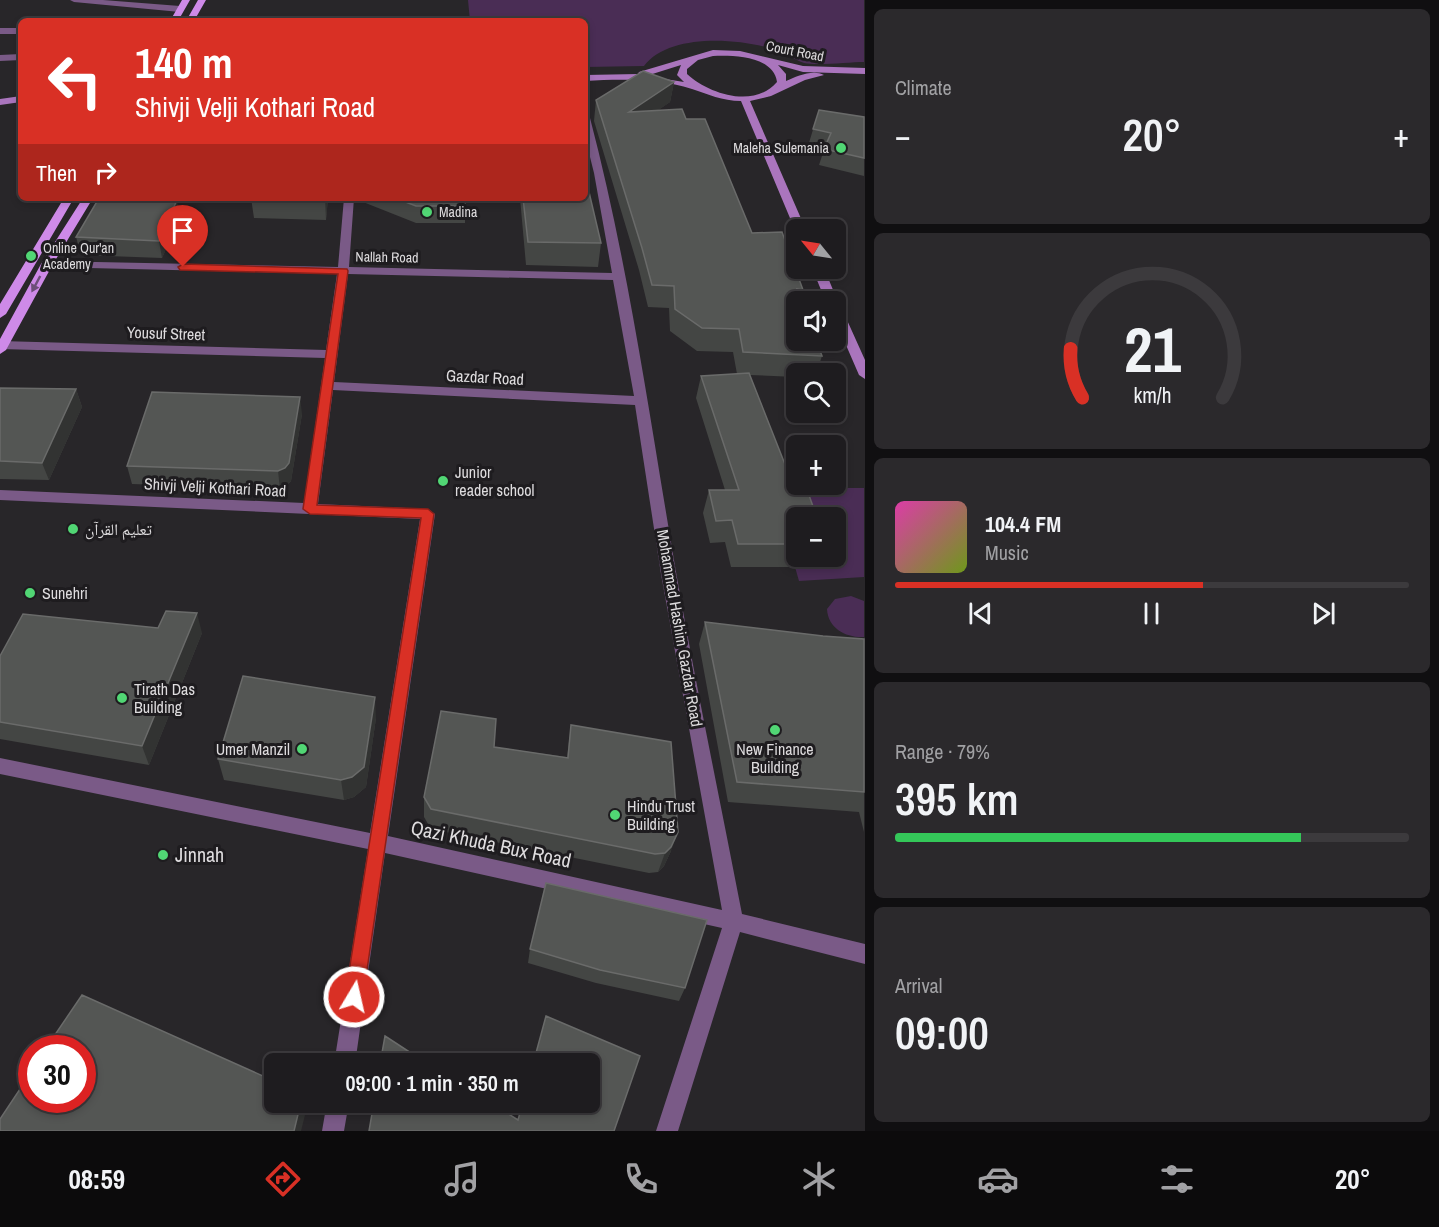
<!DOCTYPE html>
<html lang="en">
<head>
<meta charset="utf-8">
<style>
	:root { --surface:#1e1c1f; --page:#2b292c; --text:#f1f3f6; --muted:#a1a1a4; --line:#3c3a3d; --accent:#d93025 }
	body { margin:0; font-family:"Archivo Narrow","Noto Naskh Arabic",sans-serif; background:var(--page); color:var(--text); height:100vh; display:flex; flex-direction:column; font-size:22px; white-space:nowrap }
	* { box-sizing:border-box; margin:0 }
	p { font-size:20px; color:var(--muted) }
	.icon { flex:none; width:33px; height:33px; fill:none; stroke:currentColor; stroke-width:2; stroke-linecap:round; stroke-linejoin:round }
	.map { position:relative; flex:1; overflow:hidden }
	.panel { display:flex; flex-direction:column; gap:9px; padding:9px; background:#100f11; width:574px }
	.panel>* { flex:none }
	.hud { position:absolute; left:18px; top:18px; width:570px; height:183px; border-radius:9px; box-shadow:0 3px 9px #0003,0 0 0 2px var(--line); background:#d93025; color:#fff; overflow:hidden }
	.needle { width:39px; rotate:300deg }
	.buttons { position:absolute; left:786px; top:219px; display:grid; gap:12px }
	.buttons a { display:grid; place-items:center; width:60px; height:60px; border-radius:9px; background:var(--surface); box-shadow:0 3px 9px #0003,0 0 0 2px var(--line); font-size:30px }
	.speed { position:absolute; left:18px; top:1035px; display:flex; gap:12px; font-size:30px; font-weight:700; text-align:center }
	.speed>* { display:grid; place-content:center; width:78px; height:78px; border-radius:50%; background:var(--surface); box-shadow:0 3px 9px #0003,0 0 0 2px var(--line); line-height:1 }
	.speed .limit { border:9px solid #d22; background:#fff; color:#111 }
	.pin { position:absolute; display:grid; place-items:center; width:51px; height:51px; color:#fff; margin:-62px -26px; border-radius:50% 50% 50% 0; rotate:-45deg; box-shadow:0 0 6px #0007 }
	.pin .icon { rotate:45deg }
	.me { position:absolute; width:66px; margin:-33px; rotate:9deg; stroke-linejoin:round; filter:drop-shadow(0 0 4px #0008) }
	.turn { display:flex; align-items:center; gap:21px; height:126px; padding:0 18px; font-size:27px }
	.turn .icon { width:78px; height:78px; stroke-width:2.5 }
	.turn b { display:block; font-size:42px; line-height:51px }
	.then { display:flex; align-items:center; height:57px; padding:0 18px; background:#0003; gap:12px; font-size:22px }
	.big { font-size:45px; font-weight:600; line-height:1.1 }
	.panel .card { flex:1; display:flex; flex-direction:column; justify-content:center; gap:9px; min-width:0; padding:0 21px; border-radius:9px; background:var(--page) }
	.panel .dial { align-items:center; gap:0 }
	.dial svg { height:156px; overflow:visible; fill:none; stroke:var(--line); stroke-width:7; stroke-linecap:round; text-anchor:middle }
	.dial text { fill:var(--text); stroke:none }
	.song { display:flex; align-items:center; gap:18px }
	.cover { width:72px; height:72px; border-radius:9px; background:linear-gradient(135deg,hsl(320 70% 55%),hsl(80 70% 35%)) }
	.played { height:6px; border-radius:3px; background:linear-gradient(90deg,var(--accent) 60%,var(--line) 60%) }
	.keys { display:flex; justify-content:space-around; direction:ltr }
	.heat { display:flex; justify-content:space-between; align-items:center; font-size:33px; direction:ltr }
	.charge { height:9px; border-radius:4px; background:linear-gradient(90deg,#34c759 79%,var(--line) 0) }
	.trip { position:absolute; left:264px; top:1053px; width:336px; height:60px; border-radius:9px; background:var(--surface); box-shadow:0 3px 9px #0003,0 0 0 2px var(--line); font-weight:600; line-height:60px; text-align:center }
	.tab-bar { display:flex; height:96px; justify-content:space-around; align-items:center; background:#0c0b0c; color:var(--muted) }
	.tab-bar .icon { width:42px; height:42px }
	.tab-bar .on { color:var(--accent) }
	.tab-bar b { font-size:27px; color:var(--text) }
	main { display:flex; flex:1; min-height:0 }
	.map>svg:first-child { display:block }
</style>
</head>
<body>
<main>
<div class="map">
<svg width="865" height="1131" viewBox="0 0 865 1131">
	<rect width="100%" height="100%" fill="#282629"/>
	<!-- green -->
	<path fill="#4a2d55" d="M468 0H864V62C850 62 817 66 804 63 797 61 791 56 784 53 748 38 670 31 644 66L585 67V21H470Z
		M777 468 796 473V484H836L846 488H864V577L799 581 795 567 799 557 836 556V518L801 517Z
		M851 596 864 601V637C847 638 828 629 827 609L835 599Z"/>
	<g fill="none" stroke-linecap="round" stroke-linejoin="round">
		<!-- street -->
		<path fill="#7a5a87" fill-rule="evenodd" d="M70 0H103L180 6 184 9 180 12 74 2Z
			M0 28H21V34H0Z
			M21 54V60L0 61V55Z
			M585 115 590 118C629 267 650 420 676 572 696 686 720 800 742 914L865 944V964L740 932 678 1131H656L722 928 385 853 355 1064H334L368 849 0 774V758L370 833 420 519 0 500V490L304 503 325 358 0 349V341L326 350 337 274 47 267 41 264 47 261 338 267 344 198H354L349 267 612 273 594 173 585 137ZM348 274 613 280 634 396 334 382ZM333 390 635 405 661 574 722 910 388 836 435 514 428 509 318 504Z
			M327 1102H349L344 1131H322Z"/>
		<!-- secondary -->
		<path fill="#aa75bd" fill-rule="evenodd" d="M713 50 740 51 803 66 865 68V74L803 72 778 65 786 74V81C797 76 813 69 824 75L805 80 771 96 750 101 806 230H795L741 101C722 101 708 94 692 89 658 78 620 79 585 81V75L638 74 639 72ZM713 56C733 55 774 56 777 82 754 109 709 94 687 74V69L698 60ZM681 65 677 75 684 82 646 76Z
			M21 96V102L0 105V99Z
			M812 268H824L838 302 836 305V302H826Z
			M836 305 842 309 865 360V379L859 375 836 322Z"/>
		<!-- primary -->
		<path fill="#ce8ae8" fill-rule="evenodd" d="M182 0H190L178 21H170Z
			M198 0H206L194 21H186Z
			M64 198H74L6 314 0 318V304Z
			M83 198H93L53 264 6 350 0 354V339L41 264Z"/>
	</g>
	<!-- wall -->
	<path fill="#444644" d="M674 82 670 102 658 110 686 119 752 233 803 290 800 299 822 356 816 374H796V377L750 375 796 518V556H799L795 567H731L725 542 710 543 703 513 709 490H725L696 398 701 376 737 374 733 352 697 351 670 331 669 308 648 307 639 270 594 121 596 100Z
		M819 110 864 117V176L819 165 824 150 808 146Z
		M251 198H328L326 220 254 218Z
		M358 198H465V223H416L358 200Z
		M520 198H585L601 243 598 267 526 265Z
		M180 217 162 258 81 255 76 237Z
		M0 388 76 389 82 407 49 480 0 479Z
		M302 414 291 481 287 485 280 489 132 484 127 466Z
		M705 622 823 636 864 639V832L859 812 728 802 699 644Z
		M158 628 202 633 149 765 0 739V656Z
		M376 718 366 787 354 797 344 800 224 780 218 759Z
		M571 725 671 851 664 866 658 872 649 873 431 829 424 817V797L494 747 567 757Z
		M530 949 685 988 679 1001 596 983 528 963Z"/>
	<!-- shaded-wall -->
	<path fill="#323332" d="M674 82 670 102 626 133 629 112Z
		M325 198H328L326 220Z
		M177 200 180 217 162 258 159 241Z
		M76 389 82 407 49 480 42 463Z
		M300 397 302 414 291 481 287 485 280 489 278 471Z
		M197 613 202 633 149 765 142 746Z
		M375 697 376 718 366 787 354 797 344 800 341 780Z
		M678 832 671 851 664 866 658 872 665 853Z
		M301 1102H305L307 1107 301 1131H294Z"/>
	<!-- building -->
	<path fill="#545654" stroke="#6a6b6a" stroke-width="1.5" d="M643 71 674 82 629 112 682 109 686 119H705L752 233 782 232 803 290 797 289 801 302H796V340H816L822 356 743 352 739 329 702 328 675 309 674 286 652 285 642 248 596 100Z
		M819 110 864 117V158L824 149 831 133 813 129Z
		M585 175 601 243 528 242 523 198H585Z
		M99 198H128L177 200 159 241 76 237Z
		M395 198H465V206H416Z
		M749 373 790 477H796V484H805L815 512 813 518H796V544H738L732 520 716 521 709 490H739L701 376Z
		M0 388 76 389 42 463 0 461Z
		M152 392 300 397 289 463 285 468 278 471 127 466Z
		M166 611 197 613 142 746 0 722V656L23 614 158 628Z
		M705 622 823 636 864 639V792L737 782Z
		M243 676 375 697 364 767 352 777 341 780 218 759Z
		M441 711 496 719 494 747 568 758 571 725 671 742 678 832 671 847 665 853 655 854 431 809 424 797Z
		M546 883 707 920 685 988 600 970 530 949Z
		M82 995 274 1081V1102H301L294 1131H0V1119L32 1071V1100H82V1048H46Z
		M546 1016 640 1056 614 1131H369L374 1102H490L518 1120 523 1102H590V1064H533Z
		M385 1036 428 1064H380Z"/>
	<!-- one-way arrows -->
	<defs><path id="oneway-solid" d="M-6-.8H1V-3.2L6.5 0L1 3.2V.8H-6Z" transform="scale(1.5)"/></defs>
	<use fill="#6d4e79" href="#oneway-solid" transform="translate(36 284) rotate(118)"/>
	<!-- route -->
	<path fill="#d93025" stroke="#8d1f18" stroke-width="1.5" d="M183 264 347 269 348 271 317 505 428 509 434 514 363 997 361 1004 354 1007 348 1004 345 997 421 518 310 514 303 509 338 274 180 270 178 267Z"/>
	<!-- markers -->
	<g fill="#51d674" stroke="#1e1c1f" stroke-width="2">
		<circle cx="841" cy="148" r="6"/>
		<circle cx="427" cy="212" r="6"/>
		<circle cx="31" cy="256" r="6"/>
		<circle cx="443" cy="481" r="6"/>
		<circle cx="73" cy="529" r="6"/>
		<circle cx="30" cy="593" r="6"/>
		<circle cx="122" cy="698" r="6"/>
		<circle cx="775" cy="730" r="6"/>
		<circle cx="302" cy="749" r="6"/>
		<circle cx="615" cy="815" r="6"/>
		<circle cx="163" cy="855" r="6"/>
	</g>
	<g text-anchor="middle" stroke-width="6" stroke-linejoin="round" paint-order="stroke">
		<!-- far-street labels -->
		<g font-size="14" fill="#dedcde" stroke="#1e1c1f">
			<text transform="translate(795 51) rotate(11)" y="5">Court Road</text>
			<text transform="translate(387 257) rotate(1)" y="5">Nallah Road</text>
		</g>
		<!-- far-poi labels -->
		<g font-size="14" fill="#dedcde" stroke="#1e1c1f" text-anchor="start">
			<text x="829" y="153" text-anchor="end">Maleha Sulemania</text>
			<text x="439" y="217">Madina</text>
			<text x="43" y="253">Online Qur'an<tspan x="43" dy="16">Academy</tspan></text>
		</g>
		<!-- street labels -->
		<g font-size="16" fill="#dedcde" stroke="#1e1c1f">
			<text transform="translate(166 333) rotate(2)" y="6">Yousuf Street</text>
			<text transform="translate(485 377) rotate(3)" y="6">Gazdar Road</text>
			<text transform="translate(215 487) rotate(3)" y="6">Shivji Velji Kothari Road</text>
			<text transform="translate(680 628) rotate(80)" y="6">Mohammad Hashim Gazdar Road</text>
		</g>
		<!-- poi labels -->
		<g font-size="16" fill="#dedcde" stroke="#1e1c1f" text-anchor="start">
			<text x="455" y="478">Junior<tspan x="455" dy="18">reader school</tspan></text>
			<text x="85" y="535">تعلیم القرآن</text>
			<text x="42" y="599">Sunehri</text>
			<text x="134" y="695">Tirath Das<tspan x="134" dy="18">Building</tspan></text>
			<text x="290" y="755" text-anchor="end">Umer Manzil</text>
			<text x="775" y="755" text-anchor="middle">New Finance<tspan x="775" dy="18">Building</tspan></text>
			<text x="627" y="812">Hindu Trust<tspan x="627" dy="18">Building</tspan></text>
		</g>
		<!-- near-street labels -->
		<g font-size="20" fill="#dedcde" stroke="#1e1c1f">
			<text transform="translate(491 844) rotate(12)" y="7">Qazi Khuda Bux Road</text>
		</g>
		<!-- near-poi labels -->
		<g font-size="20" fill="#dedcde" stroke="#1e1c1f" text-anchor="start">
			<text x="175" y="862">Jinnah</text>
		</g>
	</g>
</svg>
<div class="buttons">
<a><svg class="needle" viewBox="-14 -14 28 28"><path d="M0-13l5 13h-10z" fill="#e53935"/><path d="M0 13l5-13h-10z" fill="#a1a1a4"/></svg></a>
<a><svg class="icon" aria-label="sound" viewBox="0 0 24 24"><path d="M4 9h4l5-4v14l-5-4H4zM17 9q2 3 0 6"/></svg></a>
<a><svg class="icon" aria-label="search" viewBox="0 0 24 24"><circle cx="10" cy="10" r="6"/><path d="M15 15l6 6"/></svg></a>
<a>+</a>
<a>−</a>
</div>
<div class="speed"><div class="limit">30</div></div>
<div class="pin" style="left:183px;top:267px;background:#d93025"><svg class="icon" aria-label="arrive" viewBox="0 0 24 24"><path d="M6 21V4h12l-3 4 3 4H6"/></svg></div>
<svg class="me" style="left:354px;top:997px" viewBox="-20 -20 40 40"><circle r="17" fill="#d93025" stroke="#fff" stroke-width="3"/><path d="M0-11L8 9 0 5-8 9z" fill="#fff"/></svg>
<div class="trip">09:00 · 1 min · 350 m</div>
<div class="hud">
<div class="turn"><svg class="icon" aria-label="left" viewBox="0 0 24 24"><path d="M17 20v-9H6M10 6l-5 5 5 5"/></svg><div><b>140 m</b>Shivji Velji Kothari Road</div></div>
<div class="then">Then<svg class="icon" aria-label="right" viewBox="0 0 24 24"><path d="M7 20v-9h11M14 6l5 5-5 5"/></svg></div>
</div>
</div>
<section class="panel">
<div class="card"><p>Climate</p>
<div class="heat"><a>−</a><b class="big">20°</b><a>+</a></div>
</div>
<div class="card dial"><svg viewBox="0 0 100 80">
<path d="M14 69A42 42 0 1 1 86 69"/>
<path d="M14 69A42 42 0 0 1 8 44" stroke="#d93025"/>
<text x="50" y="56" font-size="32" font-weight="700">21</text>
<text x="50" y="72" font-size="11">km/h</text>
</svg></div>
<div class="card">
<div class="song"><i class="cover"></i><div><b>104.4 FM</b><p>Music</p></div></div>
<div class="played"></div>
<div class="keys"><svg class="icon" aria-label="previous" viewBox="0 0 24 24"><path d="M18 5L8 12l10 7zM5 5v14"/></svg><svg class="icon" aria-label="pause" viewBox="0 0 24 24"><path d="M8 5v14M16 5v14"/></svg><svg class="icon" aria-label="next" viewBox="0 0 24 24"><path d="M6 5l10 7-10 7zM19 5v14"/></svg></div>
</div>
<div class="card"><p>Range · 79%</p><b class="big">395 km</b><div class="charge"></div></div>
<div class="card"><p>Arrival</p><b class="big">09:00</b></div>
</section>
</main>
<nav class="tab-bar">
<b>08:59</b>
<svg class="icon on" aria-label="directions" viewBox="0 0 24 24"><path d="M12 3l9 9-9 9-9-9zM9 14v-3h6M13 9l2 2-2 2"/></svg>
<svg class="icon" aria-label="music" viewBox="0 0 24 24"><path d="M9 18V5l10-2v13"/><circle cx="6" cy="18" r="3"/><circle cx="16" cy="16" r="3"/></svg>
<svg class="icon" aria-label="phone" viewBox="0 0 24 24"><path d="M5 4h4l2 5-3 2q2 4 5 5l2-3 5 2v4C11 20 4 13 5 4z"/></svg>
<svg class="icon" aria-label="climate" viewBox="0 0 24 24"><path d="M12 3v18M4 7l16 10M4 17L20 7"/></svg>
<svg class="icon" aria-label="car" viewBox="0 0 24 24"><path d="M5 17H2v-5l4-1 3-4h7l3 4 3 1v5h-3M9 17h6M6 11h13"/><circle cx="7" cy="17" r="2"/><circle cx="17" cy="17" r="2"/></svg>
<svg class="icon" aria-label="filters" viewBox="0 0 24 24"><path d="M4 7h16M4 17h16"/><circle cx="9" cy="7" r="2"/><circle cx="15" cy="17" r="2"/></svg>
<b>20°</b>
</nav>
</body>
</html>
